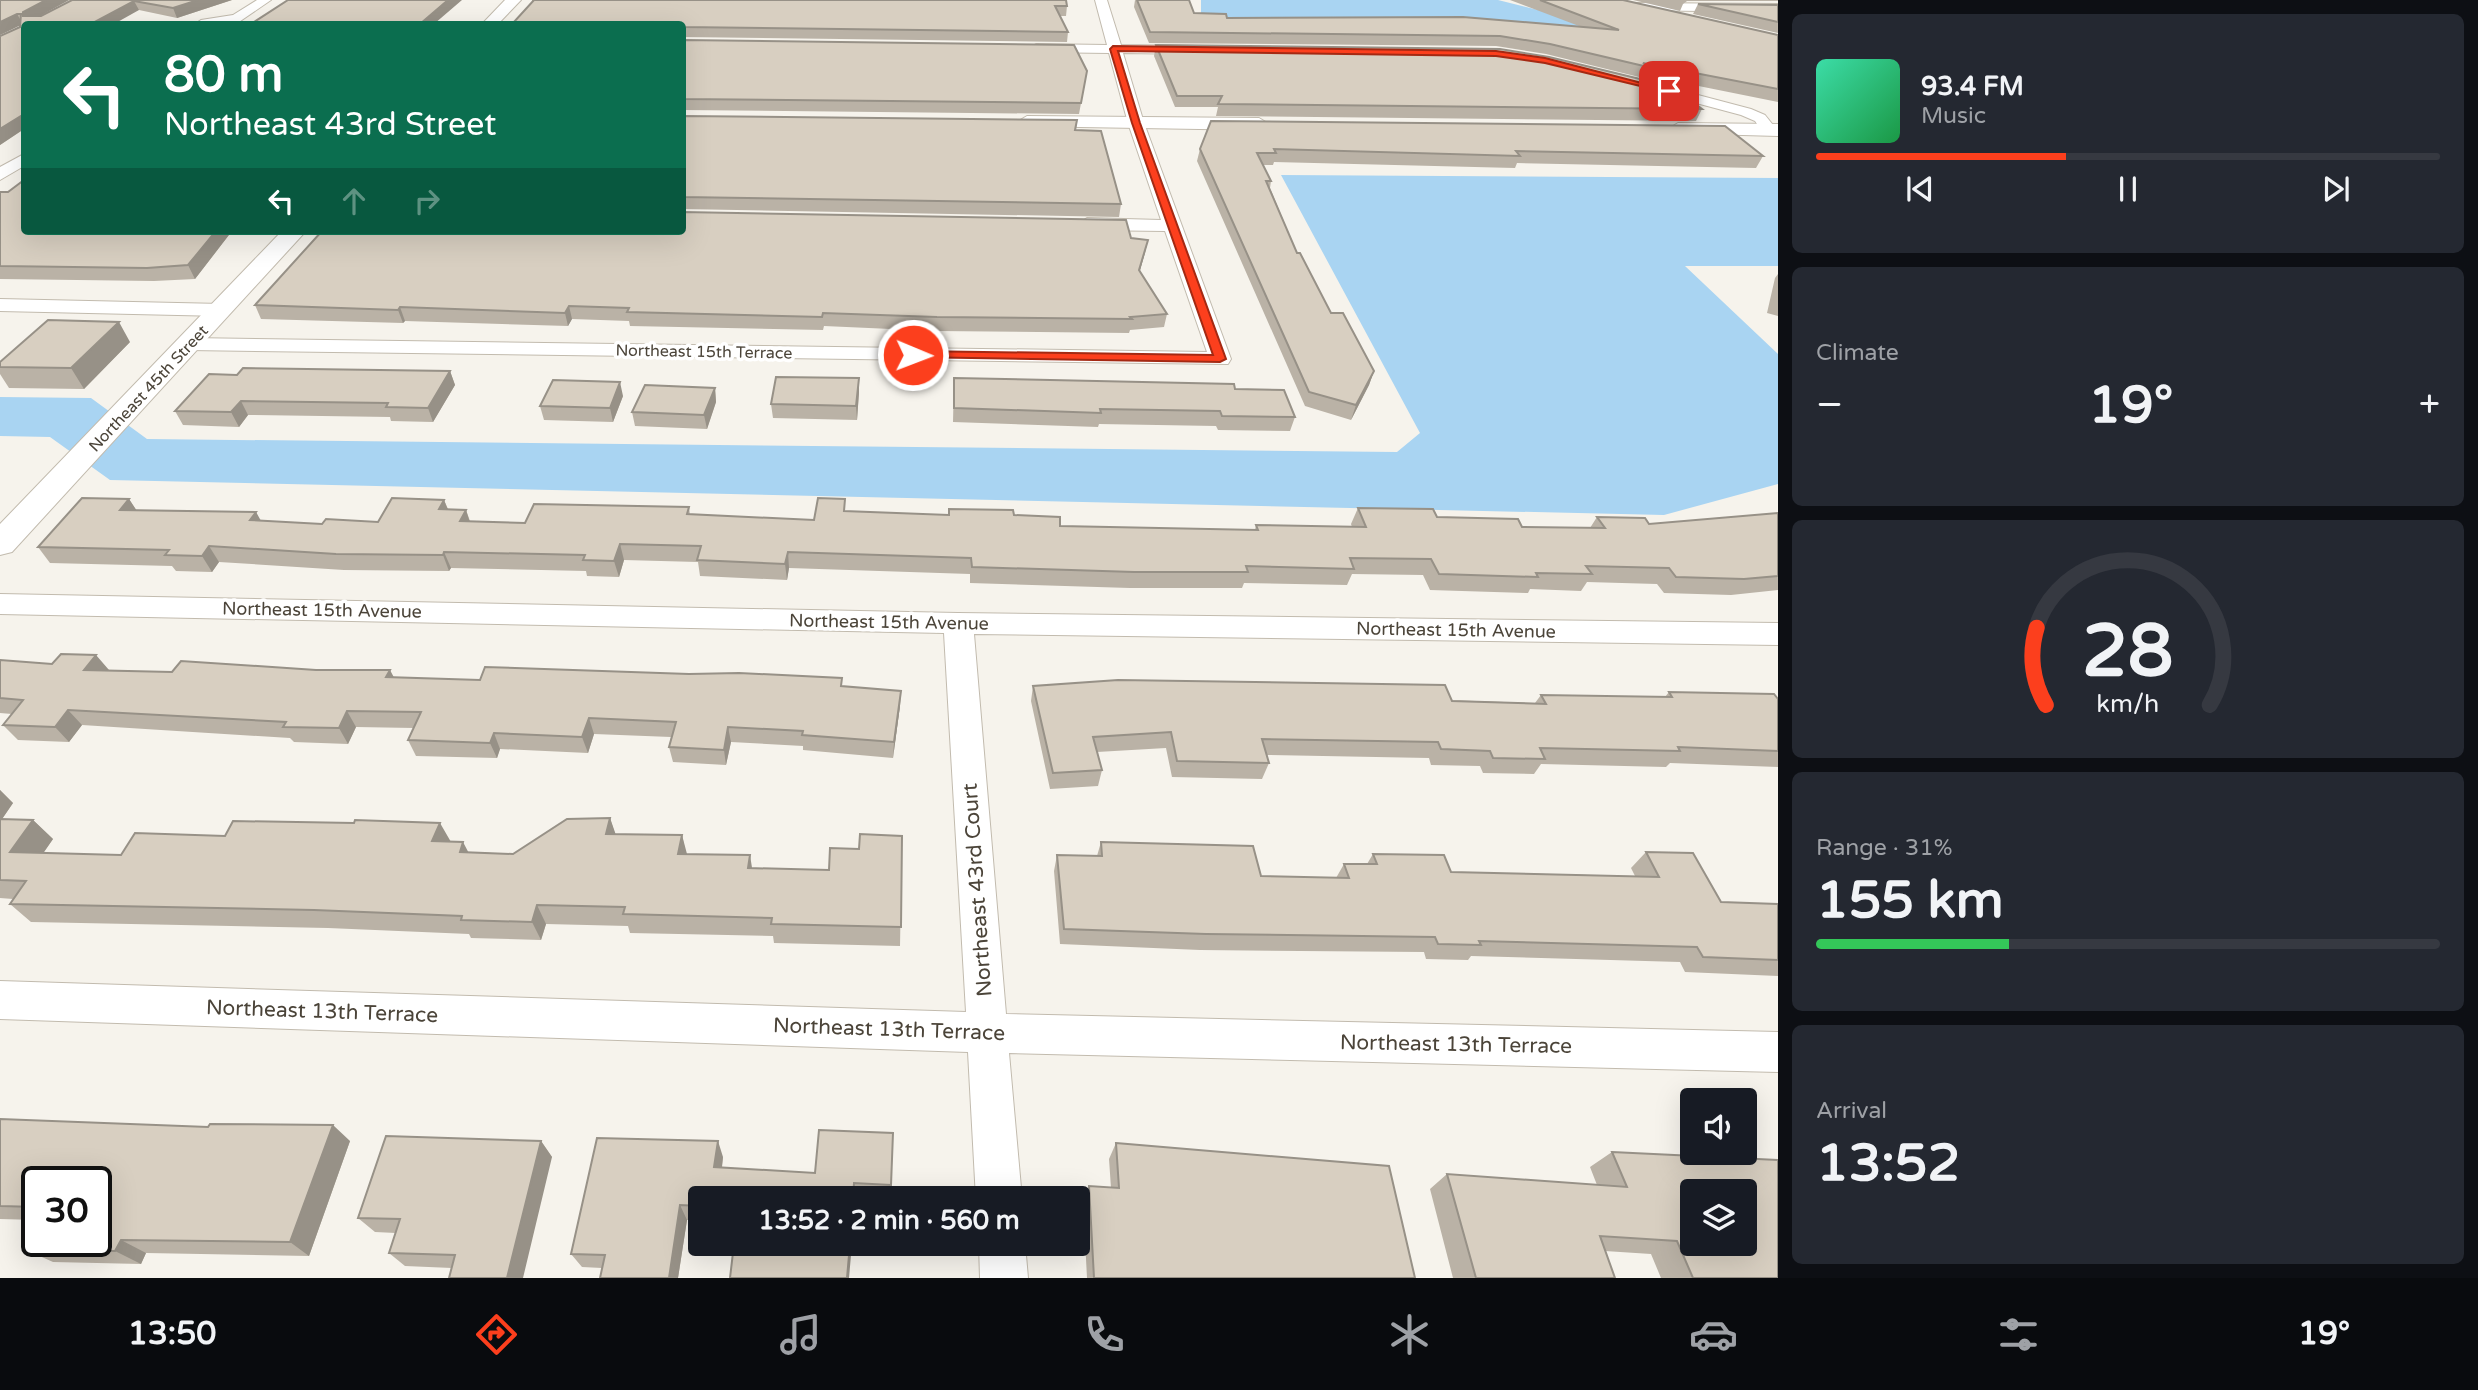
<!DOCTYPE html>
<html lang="en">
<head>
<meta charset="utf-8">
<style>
	:root { --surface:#171b24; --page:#242831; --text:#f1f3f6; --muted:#9ea1a6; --line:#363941; --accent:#fc3f1d }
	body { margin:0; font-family:"Varela Round",sans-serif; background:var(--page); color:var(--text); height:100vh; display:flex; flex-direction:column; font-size:26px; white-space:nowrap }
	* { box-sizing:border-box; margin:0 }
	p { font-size:23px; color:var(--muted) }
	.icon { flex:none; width:38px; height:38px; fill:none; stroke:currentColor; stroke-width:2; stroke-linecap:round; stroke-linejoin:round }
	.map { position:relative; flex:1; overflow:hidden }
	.side { display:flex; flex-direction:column; gap:14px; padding:14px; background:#0d0f14; width:700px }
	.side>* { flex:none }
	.hud { position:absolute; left:21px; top:21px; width:665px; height:214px; border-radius:7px; box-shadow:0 7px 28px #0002; background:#0b6e4f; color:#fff; overflow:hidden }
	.buttons { position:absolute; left:1680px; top:1088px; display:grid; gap:14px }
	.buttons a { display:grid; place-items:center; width:77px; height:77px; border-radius:7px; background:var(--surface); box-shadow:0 7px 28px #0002; font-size:35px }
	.speed { position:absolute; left:21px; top:1166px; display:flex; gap:14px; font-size:35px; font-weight:700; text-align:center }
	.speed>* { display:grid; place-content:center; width:91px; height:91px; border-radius:50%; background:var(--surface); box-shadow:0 7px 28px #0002; line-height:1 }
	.speed .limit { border:4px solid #111; border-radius:10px; background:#fff; color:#111 }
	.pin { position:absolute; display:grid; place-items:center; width:60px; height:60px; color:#fff; margin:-30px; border-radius:14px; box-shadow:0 4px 10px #0006 }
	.me { position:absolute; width:77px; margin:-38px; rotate:91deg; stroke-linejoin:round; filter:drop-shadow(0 0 5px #0008) }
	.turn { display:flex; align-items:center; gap:24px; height:147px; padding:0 28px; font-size:32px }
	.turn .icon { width:91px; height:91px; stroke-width:2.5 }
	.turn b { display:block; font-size:49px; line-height:60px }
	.lanes { display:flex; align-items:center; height:66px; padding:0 28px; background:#0003; justify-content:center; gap:35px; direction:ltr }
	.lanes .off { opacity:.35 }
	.big { font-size:52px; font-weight:700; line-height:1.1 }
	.side .card { flex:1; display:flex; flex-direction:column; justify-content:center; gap:10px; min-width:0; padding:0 24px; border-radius:10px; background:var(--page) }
	.side .dial { align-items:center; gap:0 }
	.dial svg { height:182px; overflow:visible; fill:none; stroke:var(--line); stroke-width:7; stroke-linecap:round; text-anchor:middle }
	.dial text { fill:var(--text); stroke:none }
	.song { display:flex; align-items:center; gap:21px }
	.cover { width:84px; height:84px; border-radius:10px; background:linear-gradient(135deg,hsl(160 70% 55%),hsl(140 70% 35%)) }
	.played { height:7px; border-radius:4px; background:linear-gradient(90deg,var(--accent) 40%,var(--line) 40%) }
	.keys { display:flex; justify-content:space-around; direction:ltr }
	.heat { display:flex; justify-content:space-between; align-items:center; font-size:38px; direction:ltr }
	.charge { height:10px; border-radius:5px; background:linear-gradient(90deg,#34c759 31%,var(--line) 0) }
	.trip { position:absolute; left:688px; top:1186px; width:402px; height:70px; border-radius:7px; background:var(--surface); box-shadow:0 7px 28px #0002; font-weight:700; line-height:70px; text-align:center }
	.dock { display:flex; height:112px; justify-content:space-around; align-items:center; background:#090b0e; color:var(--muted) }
	.dock .icon { width:49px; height:49px }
	.dock .active { color:var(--accent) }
	.dock b { font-size:32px; color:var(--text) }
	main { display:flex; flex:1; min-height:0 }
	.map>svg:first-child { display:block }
</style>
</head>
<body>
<main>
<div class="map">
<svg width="1778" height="1278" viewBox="0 0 1778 1278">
	<rect width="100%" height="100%" fill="#f6f3ec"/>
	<!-- water -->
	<path fill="#a9d4f2" d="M1201 0H1498L1730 57 1686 61 1201 18Z
		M1281 175 1778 178V266H1685L1778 354V484L1664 515 110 480 50 437 0 436V397L91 398 147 439 1397 452 1420 433Z"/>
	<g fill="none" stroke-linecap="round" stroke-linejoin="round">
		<defs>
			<path id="minor" d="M257 0H271L236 24H195L201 20 233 15Z
				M1095 0H1107L1121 45 1197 46 1204 50 1197 54 1123 53 1144 123 1231 359 1228 364 189 350 181 349 178 344 181 339 189 338 1207 352 1165 231 1087 230 1078 224 1087 218 1161 220 1128 123 1109 53 1036 52 1029 48 1036 44 1107 45Z
				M1631 3 1778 4V12L1627 10 1625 7Z
				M1645 81 1751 109 1765 115 1777 130 1775 133H1763L1755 121 1741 115 1640 88 1638 85 1640 82Z
				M24 154V166L0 180V167Z
				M0 299 222 304 229 306 232 310 229 314 222 316 0 311Z
				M0 594 958 613 1778 623V645L974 634 1006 1014 1778 1032V1072L1009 1053 1022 1199H976L968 1052 0 1019V981L966 1012 944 633 0 614Z
				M979 1244H1025L1028 1278H980Z"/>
			<path id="tertiary" d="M505 0H521L498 24H482Z
				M1027 116 1259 118 1269 124 1259 130 1020 126 1017 122Z
				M1678 123 1778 124V136L1671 133 1668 129Z
				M282 231H306L12 552 0 555V524Z"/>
		</defs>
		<!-- minor casing -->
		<use href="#minor" stroke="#c2bbae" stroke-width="2"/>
		<!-- tertiary casing -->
		<use href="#tertiary" stroke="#c2bbae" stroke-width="2"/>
		<!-- minor -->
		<use href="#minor" fill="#fff" fill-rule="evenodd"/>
		<!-- tertiary -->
		<use href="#tertiary" fill="#fff" fill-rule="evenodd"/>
	</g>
	<!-- wall -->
	<path fill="#bab2a6" d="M0 0H69L39 16H41L72 0H232L177 18 139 10 24 24V129L0 145V36L20 27V25L0 35Z
		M532 0 1067 6 1066 16H1060L1068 32 1067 42 682 37V24H513V23L532 2Z
		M1135 0 1194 13 1227 18 1579 26 1510 0H1623L1778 35V102L1644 75 1643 78 1546 54 1496 46 1149 43 1134 7Z
		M1633 0H1778V1H1687L1683 4 1680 11Z
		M1698 4 1778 5V33L1693 14Z
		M682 40 1087 71 1079 114 682 110Z
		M1156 45 1702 109 1696 121 1216 116 1218 107H1175L1154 56Z
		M682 116 1077 120 1076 130 1121 204 1119 217 682 209Z
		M1211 121 1763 156 1756 168 1517 163 1515 168 1274 162 1273 165H1263L1271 181 1270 188 1297 253 1331 313 1374 371 1369 385 1351 420 1305 406 1197 161 1200 149Z
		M0 192 24 231H232L195 279 154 281 0 279Z
		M1131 238 1148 240 1140 271 1167 314 1164 327 1130 330 1129 333 936 331 824 326 823 330 630 326 629 321 572 319 568 326 405 321 403 323 261 319 255 305Z
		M1778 274V316L1767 313 1775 278Z
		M130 342 84 389 9 388 0 374V362Z
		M450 371 455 385 433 422 391 421 390 417 248 415 239 427 183 425 175 411 237 375Z
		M954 378 1235 389 1295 417 1290 431 1218 430 1216 426 1099 424 1098 427 953 422Z
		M715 388 716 402 707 429 635 426 632 412Z
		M859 392 857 420 773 418 771 404Z
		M623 396 613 422 544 420 540 406Z
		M129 499 136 510 256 512 260 521 322 524 378 522 444 500 448 509 466 510 470 521 525 523 689 507 690 515 814 520 846 511 949 515V509L1014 515 1060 526 1255 530 1256 525 1352 527 1351 524 1358 508 1522 527 1590 528 1597 517 1649 524 1778 513V590L1731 595 1664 593 1657 584 1587 582 1581 591 1530 589 1528 593 1430 590 1423 575 1352 574 1347 585 1244 583 1242 588H1130L970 583V574L789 568 787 580 700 576 698 562 624 560 619 577 587 576 586 571 451 568 449 571 344 570 219 562 212 572 176 571 172 566 50 563 38 547Z
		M0 660 108 671 480 680 843 686 900 706 893 758 803 750V746L731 742 726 765 673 762 669 747 671 737 594 734 588 753 500 749 497 758 416 756 408 740 414 728 356 727 348 744 294 742 290 738 82 725 69 742 18 740 3 725 12 714 0 713Z
		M1033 686 1535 703 1541 695 1665 697 1669 692 1778 699V767L1670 763 1666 767 1541 764 1534 774 1483 773 1480 766 1431 765 1429 758 1267 755 1269 763 1262 779 1172 777 1166 748 1097 752 1102 770 1098 786 1050 789 1031 701Z
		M0 790 13 803 2 819 33 820 53 839 43 853 121 855 450 842 468 852 513 854 610 818 615 834 682 835 686 854 752 868 829 870 859 849 902 836 900 946 774 943 773 936 630 933 628 926 546 924 541 940 471 938 469 934 328 928 31 922 10 904 13 899 0 898Z
		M1101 842 1261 876 1336 878 1344 864H1367L1373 854 1451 872 1635 876 1631 868 1646 852 1721 902 1778 904V976L1685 972 1680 962 1471 956 1468 960 1426 959 1424 952 1200 950 1060 944 1054 871 1057 855 1097 856Z
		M0 1119 350 1141 309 1256 146 1253 141 1264 53 1262 24 1249 96 1241 37 1181V1220L0 1219Z
		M893 1133 891 1199 855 1198 700 1199V1220H687L678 1278H600L602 1268 582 1267 571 1254 723 1157 722 1168 815 1173Z
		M541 1141 552 1157 452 1268 405 1266 389 1253 396 1233 375 1232 358 1218Z
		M1116 1143 1415 1278H1087L1083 1201 1089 1186 1111 1188 1109 1159Z
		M1612 1152 1778 1278H1661L1651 1254 1605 1251 1615 1278H1453L1430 1189 1447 1174 1597 1185 1590 1167Z"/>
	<!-- shaded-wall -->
	<path fill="#979187" d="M46 0H69L29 22 23 16V12Z
		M198 0H232L177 18 173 8Z
		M448 0H462L434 24H420Z
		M134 1 139 10 114 24H91Z
		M17 14 23 24 0 35V22Z
		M24 114V129L0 145V129Z
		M216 231H232L195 279 188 265Z
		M1148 240 1145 253 1136 283 1139 270Z
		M569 306 572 319 568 326 565 313Z
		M400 307 405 321 403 323 398 310Z
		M119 322 130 342 84 389 71 368Z
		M450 371 455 385 433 422 428 408Z
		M1374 371 1369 385 1351 420 1356 405Z
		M859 378V392L857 420 856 406Z
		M620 382 623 396 613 422 610 408Z
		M715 388 716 402 707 429 704 415Z
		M241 401 248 415 239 427 231 412Z
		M129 499 139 514 120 510Z
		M444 500 450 515 439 509Z
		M466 510 471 526 460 521Z
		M256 512 265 528 250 520Z
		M620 544 624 560 619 577 614 561Z
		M209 546 219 562 212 572 202 556Z
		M444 552 451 568 449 571 443 555Z
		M788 552 789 568 787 580 785 564Z
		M96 655 109 670H84Z
		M390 670 398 685 386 677Z
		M901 691 900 706 893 758 894 742Z
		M68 710 82 725 69 742 55 727Z
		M347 711 356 727 348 744 339 728Z
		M589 718 594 734 588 753 582 737Z
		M728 727 731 742 726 765 724 750Z
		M494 733 500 749 497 758 490 743Z
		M0 790 13 803 0 822Z
		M610 818 617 838 606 834Z
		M33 820 53 839 31 871 10 852Z
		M440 823 451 842 432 841Z
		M682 835 687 854H678Z
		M463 842 473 861 460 852Z
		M750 855 753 874 748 868Z
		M537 905 546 924 541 940 532 922Z
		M333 1125 350 1141 309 1256 290 1242Z
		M541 1141 552 1157 523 1278H507Z
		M718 1141 723 1157 720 1182 714 1167Z
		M680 1205 687 1220 678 1278H669Z
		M121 1240 146 1253 141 1264 115 1251Z
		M850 1244H852L849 1278H847Z"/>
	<!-- building -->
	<path fill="#d8cfc1" stroke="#979187" stroke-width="2" fill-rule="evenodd" d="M0 0H46L23 12V16H41L72 0H198L173 8 134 1 91 24H24V114L0 129V36L20 27 21 14H17L0 22Z
		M288 0H448L420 24H423H251Z
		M534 0H1066L1067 6H1055L1068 32 682 27V24H518L519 23H513Z
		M1137 0H1189L1194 13 1226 14 1227 18 1463 17 1619 30 1540 0H1623L1778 35V89L1643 63 1648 67 1550 44 1500 36 1150 32Z
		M1698 4 1778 5V22Z
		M682 40 1074 45 1087 71 1081 103 682 99Z
		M1156 45 1500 49 1549 57 1673 87 1702 109 1218 104 1222 96H1177Z
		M682 116 1077 120 1075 130 1101 131 1121 204 682 197Z
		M1211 121 1725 126 1763 156 1516 151 1520 156 1274 149 1276 153H1257L1271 181H1266L1297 253H1300L1331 313H1343L1374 371 1356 405 1309 392 1200 149Z
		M24 180V231H216L188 265 147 268 0 266V192H8Z
		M682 212 1126 220 1131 238 1148 240 1139 270 1167 314 1130 317 1132 319 937 317 823 313 822 317 627 312 629 308 569 306 565 313 400 307 398 310 255 305 322 231H682Z
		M48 320 119 322 71 368 0 367V362Z
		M243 368 450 371 428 408 386 407 388 403 241 401 231 412 175 411 209 374 237 375Z
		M776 377 859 378 856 406 771 404Z
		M954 378 1234 384 1235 389 1284 390 1295 417 1222 416 1220 411 1100 409 1101 413 954 408Z
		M553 380 620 382 610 408 540 406Z
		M645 385 715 388 704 415 632 412Z
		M82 498 129 499 120 510 256 512 250 520 322 524 326 519 378 522 392 498 444 500 439 509 466 510 460 521 525 523 534 504 689 507 687 514 814 520 818 498 845 499 844 511 949 515V509L1013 510 1014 515 1060 517V526L1258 530 1256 525 1366 527 1358 508 1433 509 1437 517 1518 519 1522 527 1605 528 1597 517 1645 518 1649 524 1778 513V576L1744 579 1676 577 1669 568 1586 566 1592 574 1536 573 1538 577 1439 574 1431 559 1350 558 1354 569 1246 566 1248 572H1134L972 567 971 558 788 552 785 564 697 560 701 546 620 544 614 561 583 560 585 555 444 552 443 555 336 554 209 546 202 556 165 555 169 550 38 547Z
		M61 654 96 655 84 670 172 672 181 661 316 670H390L386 677 480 680 485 667 689 674 739 673 842 678 841 686 901 691 894 742 802 735 803 731 728 727 724 750 669 747 676 722 589 718 582 737 494 733 490 743 408 740 421 712 347 711 339 728 283 727 286 722 68 710 55 727 3 725 23 700 0 698V660L52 664Z
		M1118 680 1445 685 1452 701 1546 704 1541 695 1672 697 1669 692 1774 694 1778 699V751L1678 747 1680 751 1540 748 1545 759 1493 758 1490 751 1441 749 1438 742 1262 739 1269 763 1177 761 1171 732 1093 737 1102 770 1053 773 1033 686Z
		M610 818 606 834 682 835 678 854 750 855 748 868 829 870 830 848 859 849 860 834 902 836 901 927 771 924 772 918 623 914 625 907 537 905 532 922 461 920 462 916 314 910 10 904 26 881 0 880V819L33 820 10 852 121 855 135 833 225 836 233 821 354 823 355 820 440 823 432 841 463 842 460 852 513 854 567 819Z
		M1101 842 1253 846 1261 876 1349 878 1344 864H1377L1373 854 1444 855 1451 872 1659 877 1646 852 1693 853 1721 902 1778 904V960L1703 957 1697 947 1479 941 1481 945 1438 944 1435 937 1206 934 1064 929 1057 855 1102 856Z
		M0 1119 208 1127 210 1124 333 1125 290 1242 121 1240 115 1251 24 1249 37 1226V1241H96V1181H37V1207L0 1206Z
		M819 1130 893 1133 891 1185 854 1183 853 1199H700V1206L680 1205 669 1278H600L605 1255 571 1254 597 1138 718 1141 714 1167 815 1173Z
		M386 1136 541 1141 507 1278H449L455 1255 389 1253 400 1219 358 1218Z
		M1116 1143 1389 1166 1415 1278H1094L1089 1186 1119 1188Z
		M1612 1152 1778 1160V1278H1693L1677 1241 1600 1236 1615 1278H1476L1447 1174 1627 1187ZM1692 1192H1745V1244H1692Z
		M734 1244H850L847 1278H730Z"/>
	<!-- route -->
	<path fill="#fc3f1d" stroke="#a42913" stroke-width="2" d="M1113 46 1496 51 1545 58 1673 91 1669 93 1545 63 1496 56 1118 51 1140 123 1226 359 1220 362 909 357 907 355 913 351 1213 355 1132 123 1110 49Z"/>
	<g text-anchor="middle" stroke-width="7" stroke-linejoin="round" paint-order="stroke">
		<!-- far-street labels -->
		<g font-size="16" fill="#4b4439" stroke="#fff">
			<text transform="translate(704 351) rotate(1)" y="6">Northeast 15th Terrace</text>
			<text transform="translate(148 388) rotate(-47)" y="6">Northeast 45th Street</text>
		</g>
		<!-- street labels -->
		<g font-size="18" fill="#4b4439" stroke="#fff">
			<text transform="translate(322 610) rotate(1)" y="6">Northeast 15th Avenue</text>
			<text transform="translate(889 622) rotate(1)" y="6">Northeast 15th Avenue</text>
			<text transform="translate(1456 630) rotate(1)" y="6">Northeast 15th Avenue</text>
		</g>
		<!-- near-street labels -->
		<g font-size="21" fill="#4b4439" stroke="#fff">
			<text transform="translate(977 890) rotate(-94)" y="7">Northeast 43rd Court</text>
			<text transform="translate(322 1011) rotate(2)" y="7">Northeast 13th Terrace</text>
			<text transform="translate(889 1029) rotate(2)" y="7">Northeast 13th Terrace</text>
			<text transform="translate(1456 1044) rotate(1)" y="7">Northeast 13th Terrace</text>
		</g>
	</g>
</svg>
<div class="buttons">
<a><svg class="icon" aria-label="sound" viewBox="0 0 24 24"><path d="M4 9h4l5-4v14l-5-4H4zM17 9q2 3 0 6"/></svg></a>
<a><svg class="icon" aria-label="layers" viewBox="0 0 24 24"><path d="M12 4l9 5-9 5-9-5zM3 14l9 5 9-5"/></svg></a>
</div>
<div class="speed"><div class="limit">30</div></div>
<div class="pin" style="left:1669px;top:91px;background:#d93025"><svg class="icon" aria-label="arrive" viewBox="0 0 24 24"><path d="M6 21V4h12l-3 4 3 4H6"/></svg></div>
<svg class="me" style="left:913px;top:355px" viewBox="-20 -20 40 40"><circle r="17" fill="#fc3f1d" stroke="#fff" stroke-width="3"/><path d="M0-11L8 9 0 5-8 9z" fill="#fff"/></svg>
<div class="trip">13:52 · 2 min · 560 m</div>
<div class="hud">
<div class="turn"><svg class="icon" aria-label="left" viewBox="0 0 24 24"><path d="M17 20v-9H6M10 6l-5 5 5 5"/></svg><div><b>80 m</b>Northeast 43rd Street</div></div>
<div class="lanes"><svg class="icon" aria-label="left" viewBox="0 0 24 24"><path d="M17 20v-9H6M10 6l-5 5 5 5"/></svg><svg class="icon off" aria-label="ahead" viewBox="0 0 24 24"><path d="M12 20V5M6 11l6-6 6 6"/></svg><svg class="icon off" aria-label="right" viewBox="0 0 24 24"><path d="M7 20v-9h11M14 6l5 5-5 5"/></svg></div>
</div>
</div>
<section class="side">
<div class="card">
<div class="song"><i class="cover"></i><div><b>93.4 FM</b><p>Music</p></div></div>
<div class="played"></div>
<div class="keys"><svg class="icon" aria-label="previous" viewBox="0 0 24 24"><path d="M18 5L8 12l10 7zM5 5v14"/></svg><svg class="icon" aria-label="pause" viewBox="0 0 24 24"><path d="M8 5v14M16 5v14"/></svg><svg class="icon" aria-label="next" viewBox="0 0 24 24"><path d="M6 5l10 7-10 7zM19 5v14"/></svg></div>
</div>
<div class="card"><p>Climate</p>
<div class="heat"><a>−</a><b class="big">19°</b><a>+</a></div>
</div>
<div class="card dial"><svg viewBox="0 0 100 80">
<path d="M14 69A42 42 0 1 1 86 69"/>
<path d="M14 69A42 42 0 0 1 10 35" stroke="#fc3f1d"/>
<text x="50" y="56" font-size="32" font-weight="700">28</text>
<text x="50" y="72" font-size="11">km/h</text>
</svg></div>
<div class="card"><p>Range · 31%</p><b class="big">155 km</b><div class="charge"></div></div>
<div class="card"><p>Arrival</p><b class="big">13:52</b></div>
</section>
</main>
<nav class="dock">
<b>13:50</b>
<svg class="icon active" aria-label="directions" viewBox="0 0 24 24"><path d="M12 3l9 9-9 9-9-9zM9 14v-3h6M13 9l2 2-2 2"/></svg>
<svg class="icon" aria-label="music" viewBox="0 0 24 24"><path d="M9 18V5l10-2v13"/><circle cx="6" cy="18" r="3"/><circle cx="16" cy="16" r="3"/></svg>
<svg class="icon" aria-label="phone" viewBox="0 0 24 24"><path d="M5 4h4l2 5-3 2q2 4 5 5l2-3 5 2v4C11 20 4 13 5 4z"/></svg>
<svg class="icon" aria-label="climate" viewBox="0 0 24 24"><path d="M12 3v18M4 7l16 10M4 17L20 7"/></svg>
<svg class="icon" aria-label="car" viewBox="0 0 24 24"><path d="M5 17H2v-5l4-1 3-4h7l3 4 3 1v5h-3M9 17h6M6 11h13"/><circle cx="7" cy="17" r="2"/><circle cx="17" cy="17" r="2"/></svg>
<svg class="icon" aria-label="filters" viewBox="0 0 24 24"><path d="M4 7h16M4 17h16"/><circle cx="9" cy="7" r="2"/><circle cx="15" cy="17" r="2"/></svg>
<b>19°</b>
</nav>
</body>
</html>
